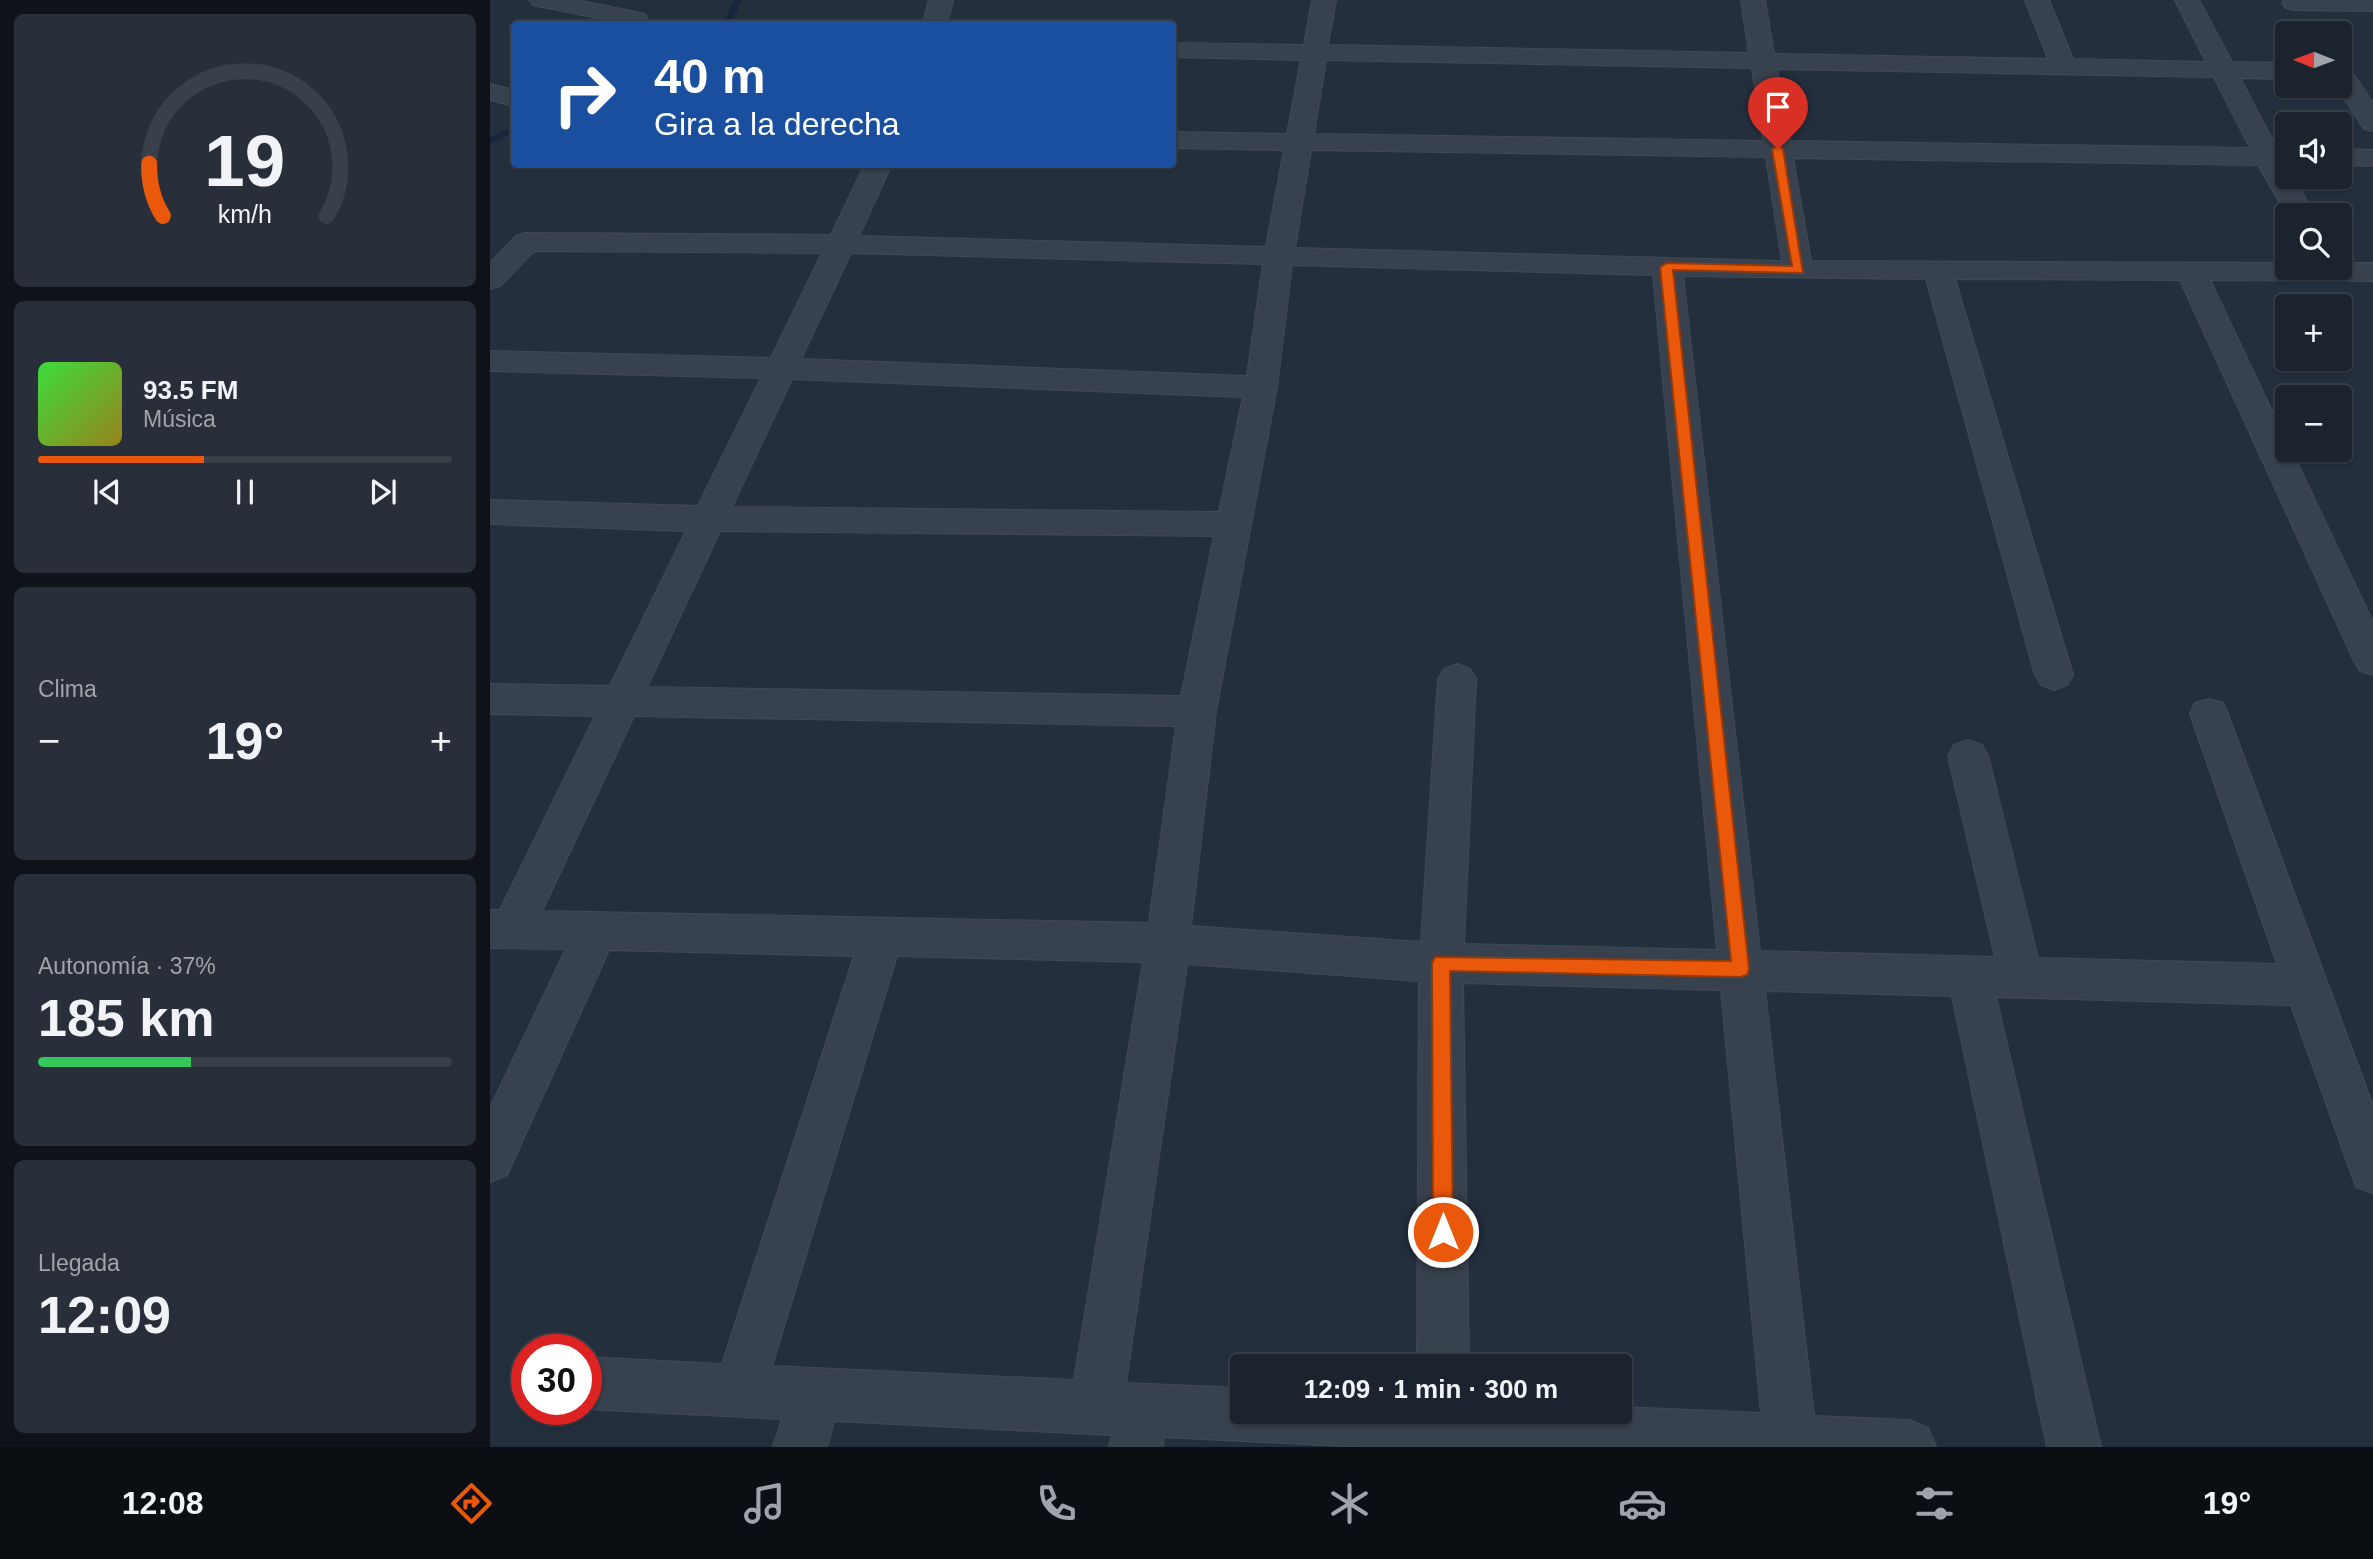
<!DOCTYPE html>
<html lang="es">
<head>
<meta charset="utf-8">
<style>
	:root { --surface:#1b232e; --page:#282f3a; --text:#f1f3f6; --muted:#a0a4aa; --line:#39404a; --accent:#ea580c }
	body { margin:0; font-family:Arial,sans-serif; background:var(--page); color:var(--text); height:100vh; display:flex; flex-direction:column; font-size:26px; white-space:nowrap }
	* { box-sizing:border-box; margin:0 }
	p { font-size:23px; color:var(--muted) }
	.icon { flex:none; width:38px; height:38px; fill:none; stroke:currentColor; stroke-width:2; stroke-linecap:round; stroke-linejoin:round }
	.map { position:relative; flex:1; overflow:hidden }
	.details { display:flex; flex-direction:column; gap:14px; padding:14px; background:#0f1319; width:490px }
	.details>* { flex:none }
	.top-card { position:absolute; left:21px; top:21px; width:665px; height:147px; border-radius:7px; box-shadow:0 2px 5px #0004,0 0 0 2px var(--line); background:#1a4fa0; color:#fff; overflow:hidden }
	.needle { width:46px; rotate:271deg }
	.controls { position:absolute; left:1785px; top:21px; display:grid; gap:14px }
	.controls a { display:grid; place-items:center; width:77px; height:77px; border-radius:7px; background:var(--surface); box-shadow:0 2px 5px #0004,0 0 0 2px var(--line); font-size:35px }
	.speed { position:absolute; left:21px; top:1334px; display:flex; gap:14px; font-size:35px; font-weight:700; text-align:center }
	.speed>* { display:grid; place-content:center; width:91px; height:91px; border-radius:50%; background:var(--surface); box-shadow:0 2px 5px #0004,0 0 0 2px var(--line); line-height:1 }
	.speed .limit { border:10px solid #d22; background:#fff; color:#111 }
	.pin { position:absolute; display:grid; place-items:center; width:60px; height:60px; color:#fff; margin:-72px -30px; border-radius:50% 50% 50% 0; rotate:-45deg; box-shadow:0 0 7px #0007 }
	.pin .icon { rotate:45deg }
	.me { position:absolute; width:77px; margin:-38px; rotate:0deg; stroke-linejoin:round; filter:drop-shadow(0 0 5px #0008) }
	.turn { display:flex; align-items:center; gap:24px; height:147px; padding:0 28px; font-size:32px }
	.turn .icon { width:91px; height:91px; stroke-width:2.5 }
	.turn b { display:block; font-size:49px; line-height:60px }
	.big { font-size:52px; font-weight:800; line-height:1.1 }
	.details .widget { flex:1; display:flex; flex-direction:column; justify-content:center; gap:10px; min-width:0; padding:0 24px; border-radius:10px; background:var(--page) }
	.details .dial { align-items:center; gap:0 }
	.dial svg { height:182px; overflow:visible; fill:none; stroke:var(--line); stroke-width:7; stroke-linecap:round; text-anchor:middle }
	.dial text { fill:var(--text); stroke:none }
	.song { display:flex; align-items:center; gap:21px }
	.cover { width:84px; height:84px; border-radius:10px; background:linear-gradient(135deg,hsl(120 70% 55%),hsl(50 70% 35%)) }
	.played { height:7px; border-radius:4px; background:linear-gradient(90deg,var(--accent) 40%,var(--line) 40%) }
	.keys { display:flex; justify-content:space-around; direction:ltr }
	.heat { display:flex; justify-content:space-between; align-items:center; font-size:38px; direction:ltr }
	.charge { height:10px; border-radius:5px; background:linear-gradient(90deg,#34c759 37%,var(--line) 0) }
	.trip { position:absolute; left:740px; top:1354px; width:402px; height:70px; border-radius:7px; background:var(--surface); box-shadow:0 2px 5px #0004,0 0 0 2px var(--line); font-weight:800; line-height:70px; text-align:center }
	.tab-bar { display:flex; height:112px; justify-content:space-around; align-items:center; background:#0b0e12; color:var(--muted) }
	.tab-bar .icon { width:49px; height:49px }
	.tab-bar .selected { color:var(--accent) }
	.tab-bar b { font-size:32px; color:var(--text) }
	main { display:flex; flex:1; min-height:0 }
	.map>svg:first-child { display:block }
</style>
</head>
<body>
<main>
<section class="details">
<div class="widget dial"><svg viewBox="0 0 100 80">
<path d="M14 69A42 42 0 1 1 86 69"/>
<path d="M14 69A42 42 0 0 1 8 46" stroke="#ea580c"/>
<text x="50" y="56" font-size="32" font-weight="700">19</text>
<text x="50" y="72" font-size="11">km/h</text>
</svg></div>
<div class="widget">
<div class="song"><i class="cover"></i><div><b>93.5 FM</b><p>Música</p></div></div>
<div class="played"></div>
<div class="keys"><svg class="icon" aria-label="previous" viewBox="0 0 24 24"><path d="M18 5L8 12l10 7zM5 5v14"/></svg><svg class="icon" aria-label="pause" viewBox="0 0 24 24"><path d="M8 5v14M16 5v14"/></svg><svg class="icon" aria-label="next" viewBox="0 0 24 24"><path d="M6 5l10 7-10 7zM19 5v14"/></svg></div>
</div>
<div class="widget"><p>Clima</p>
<div class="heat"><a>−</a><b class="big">19°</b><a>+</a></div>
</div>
<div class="widget"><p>Autonomía · 37%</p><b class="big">185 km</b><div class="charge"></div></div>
<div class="widget"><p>Llegada</p><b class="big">12:09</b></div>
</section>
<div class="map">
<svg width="1883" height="1447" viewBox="0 0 1883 1447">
	<rect width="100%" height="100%" fill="#242f3e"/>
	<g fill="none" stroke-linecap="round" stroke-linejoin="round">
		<!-- stream -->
		<path fill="#17263c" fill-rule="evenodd" d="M244 0H252L241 24H233Z
			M24 127V133L0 143V137Z"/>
		<defs>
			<path id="minor" d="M39 0H87L155 14 158 19 155 24H137L43 5Z
				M439 0H463L457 24H433Z
				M822 0H846L838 45 1259 53 1251 0H1275L1284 54 1558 59 1535 0H1559L1583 59 1716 62 1685 0H1709L1742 62 1797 63V79L1750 78 1787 149H1797V177H1803L1825 215H1797L1768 165 1303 158 1321 261 1797 263V268H1850V263H1883V281L1720 280 1797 443V450H1801L1883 622V675L1870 671 1864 661 1690 280 1465 279 1583 675 1577 685 1564 690 1551 685 1545 675 1436 279 1193 276 1270 951 1505 957 1458 756 1464 745 1478 740 1492 745 1498 756 1548 958 1787 964 1700 714 1705 703 1719 699 1733 703 1738 714 1883 1106V1193L1866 1187 1801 1005 1506 997 1611 1447H1557L1462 996 1275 991 1324 1416 1419 1420 1438 1428 1446 1447H874L674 1437 673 1447H619L622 1435 344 1421 337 1447H283L292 1419 95 1409 96 1357 232 1364 364 956 119 950 17 1175 0 1182V1108L76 949 0 948V910H10L105 716 0 714V684L120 686 196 531 0 524V500L208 506 271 378 0 371V351L281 358 332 253 44 251 10 286 0 289V263L26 236 36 233 341 235 375 164H402L369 236 776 247 794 150 682 148V132L797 134 811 60 682 57V43L814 45ZM836 60 1262 68 1273 141 824 134ZM1287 69 1724 77 1760 148 1300 141ZM821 150 1276 157 1292 261 805 248ZM361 253 773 264 757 376 311 359ZM802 265 1163 275 1227 950 974 944 986 679 980 669 967 664 954 669 948 679 931 942 701 926 726 711 787 387ZM302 379 753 397 729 512 242 507ZM230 531 724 536 691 696 157 687ZM144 716 686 726 659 923 52 911ZM407 956 653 962 584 1380 282 1366ZM697 964 929 981 927 1367H979L973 983 1231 990 1271 1413 1130 1407V1412H752V1388L636 1383Z
				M1794 0H1883V11L1804 10 1796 8 1792 3Z
				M1850 65 1859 68 1883 103V131L1874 129 1846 86H1850Z
				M0 84 24 90V106L0 100Z
				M1850 149 1883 150V166L1850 165Z"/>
		</defs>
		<!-- minor casing -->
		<use href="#minor" stroke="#414a57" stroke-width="2"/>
		<!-- minor -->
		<use href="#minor" fill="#38414e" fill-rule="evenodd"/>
	</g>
	<!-- route -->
	<path fill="#ea580c" stroke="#983908" stroke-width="2" d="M1288 146 1293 149 1313 273 1183 270 1259 969 1257 975 1250 977 960 971 963 1232 960 1239 953 1242 946 1239 943 1232 942 963 945 957 1241 961 1170 267 1177 263 1302 266 1282 149Z"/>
</svg>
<div class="controls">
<a><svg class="needle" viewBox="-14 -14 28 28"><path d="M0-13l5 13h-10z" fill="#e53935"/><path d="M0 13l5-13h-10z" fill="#a0a4aa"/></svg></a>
<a><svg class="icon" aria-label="sound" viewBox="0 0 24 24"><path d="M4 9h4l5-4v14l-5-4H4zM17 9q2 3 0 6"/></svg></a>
<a><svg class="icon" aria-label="search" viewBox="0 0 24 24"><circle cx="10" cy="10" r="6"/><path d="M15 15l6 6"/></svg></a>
<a>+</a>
<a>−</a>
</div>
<div class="speed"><div class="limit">30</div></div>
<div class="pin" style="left:1288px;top:149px;background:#d93025"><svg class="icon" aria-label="arrive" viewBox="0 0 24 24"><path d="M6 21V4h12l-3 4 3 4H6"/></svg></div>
<svg class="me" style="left:953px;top:1232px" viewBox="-20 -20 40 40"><circle r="17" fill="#ea580c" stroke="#fff" stroke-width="3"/><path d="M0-11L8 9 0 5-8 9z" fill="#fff"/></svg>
<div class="trip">12:09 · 1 min · 300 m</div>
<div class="top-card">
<div class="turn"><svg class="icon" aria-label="right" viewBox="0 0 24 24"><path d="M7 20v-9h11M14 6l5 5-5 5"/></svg><div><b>40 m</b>Gira a la derecha</div></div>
</div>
</div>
</main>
<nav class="tab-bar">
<b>12:08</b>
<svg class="icon selected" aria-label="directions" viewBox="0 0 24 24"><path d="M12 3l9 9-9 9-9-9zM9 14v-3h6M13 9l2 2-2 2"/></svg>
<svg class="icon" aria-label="music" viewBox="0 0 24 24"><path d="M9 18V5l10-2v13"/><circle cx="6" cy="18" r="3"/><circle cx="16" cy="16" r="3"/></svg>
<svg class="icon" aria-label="phone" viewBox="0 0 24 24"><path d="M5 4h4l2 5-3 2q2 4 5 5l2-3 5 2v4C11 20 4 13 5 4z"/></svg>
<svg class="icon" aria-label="climate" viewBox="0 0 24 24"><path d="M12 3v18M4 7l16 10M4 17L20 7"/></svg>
<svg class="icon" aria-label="car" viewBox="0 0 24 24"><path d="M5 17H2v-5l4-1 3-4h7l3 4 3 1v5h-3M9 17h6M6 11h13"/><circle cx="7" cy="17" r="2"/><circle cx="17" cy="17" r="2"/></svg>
<svg class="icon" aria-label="filters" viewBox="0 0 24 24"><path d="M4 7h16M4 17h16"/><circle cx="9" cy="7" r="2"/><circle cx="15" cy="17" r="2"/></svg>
<b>19°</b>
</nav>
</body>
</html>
